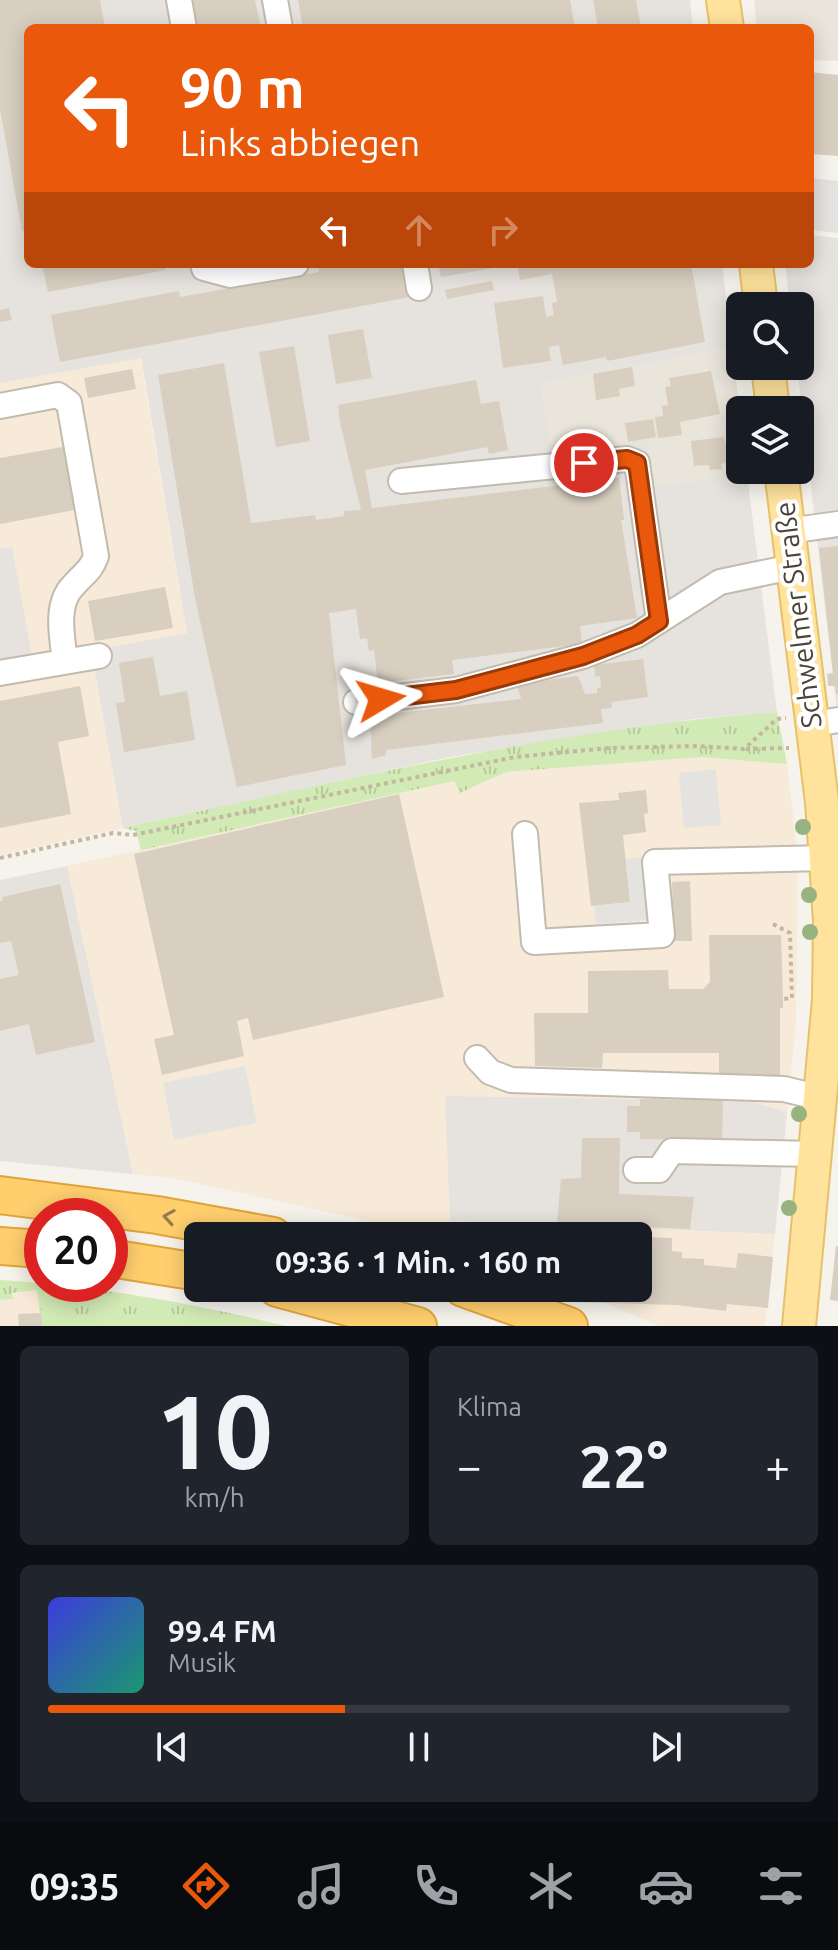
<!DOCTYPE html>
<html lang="de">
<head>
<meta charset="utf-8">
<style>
	:root { --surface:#171b24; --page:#20242c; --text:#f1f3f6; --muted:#9ea1a6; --line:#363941; --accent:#ea580c }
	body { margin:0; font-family:Ubuntu,sans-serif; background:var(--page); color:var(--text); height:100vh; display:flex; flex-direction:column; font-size:30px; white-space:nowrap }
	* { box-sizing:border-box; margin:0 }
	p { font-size:26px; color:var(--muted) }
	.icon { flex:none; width:44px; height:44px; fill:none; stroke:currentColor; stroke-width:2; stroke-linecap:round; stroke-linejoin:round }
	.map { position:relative; height:1326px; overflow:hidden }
	.details { display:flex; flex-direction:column; gap:20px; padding:20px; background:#0d0f14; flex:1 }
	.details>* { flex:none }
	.top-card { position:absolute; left:24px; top:24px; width:790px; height:244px; border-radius:12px; box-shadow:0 4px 20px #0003; background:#ea580c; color:#fff; overflow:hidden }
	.tools { position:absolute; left:726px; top:292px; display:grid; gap:16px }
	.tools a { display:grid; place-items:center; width:88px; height:88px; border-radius:12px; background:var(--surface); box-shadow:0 4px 20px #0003; font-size:40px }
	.speed { position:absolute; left:24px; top:1198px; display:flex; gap:16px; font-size:40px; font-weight:700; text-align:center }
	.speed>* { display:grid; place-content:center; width:104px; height:104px; border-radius:50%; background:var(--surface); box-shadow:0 4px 20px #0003; line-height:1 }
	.speed .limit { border:12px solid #d22; background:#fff; color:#111 }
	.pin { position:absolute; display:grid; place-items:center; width:68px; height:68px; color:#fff; margin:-34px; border:4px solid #fff; border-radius:50%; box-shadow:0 2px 8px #0007 }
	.me { position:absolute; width:88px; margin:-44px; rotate:83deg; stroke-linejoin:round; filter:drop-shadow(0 0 6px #0008) }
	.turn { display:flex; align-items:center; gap:28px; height:168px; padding:0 24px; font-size:36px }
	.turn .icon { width:104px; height:104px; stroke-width:2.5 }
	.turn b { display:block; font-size:56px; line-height:68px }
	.lanes { display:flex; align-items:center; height:76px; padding:0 24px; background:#0003; justify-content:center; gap:40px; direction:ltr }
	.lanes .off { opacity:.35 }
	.big { font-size:60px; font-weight:700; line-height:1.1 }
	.details .card { flex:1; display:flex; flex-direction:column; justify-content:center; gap:12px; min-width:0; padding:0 28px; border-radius:12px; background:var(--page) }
	.details .dial { align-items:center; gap:0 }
	.dial b { font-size:104px; line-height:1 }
	.song { display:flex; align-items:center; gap:24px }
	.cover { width:96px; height:96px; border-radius:12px; background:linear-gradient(135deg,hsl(240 70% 55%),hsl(160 70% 35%)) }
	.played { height:8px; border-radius:4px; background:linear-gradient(90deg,var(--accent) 40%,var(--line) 40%) }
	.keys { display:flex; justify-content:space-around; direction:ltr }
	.heat { display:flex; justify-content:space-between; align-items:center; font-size:44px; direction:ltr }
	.details .tiles { flex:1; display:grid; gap:20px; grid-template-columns:1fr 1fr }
	.card:last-child { grid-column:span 2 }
	.trip { position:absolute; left:184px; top:1222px; width:468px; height:80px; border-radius:12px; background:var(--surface); box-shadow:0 4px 20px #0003; font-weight:700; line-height:80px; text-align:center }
	.menu { display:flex; height:128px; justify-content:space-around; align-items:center; background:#090b0e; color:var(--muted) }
	.menu .icon { width:56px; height:56px }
	.menu .on { color:var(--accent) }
	.menu b { font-size:36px; color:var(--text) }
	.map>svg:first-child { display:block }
</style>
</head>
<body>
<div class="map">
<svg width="838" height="1326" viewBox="0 0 838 1326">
	<defs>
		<pattern id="grass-tufts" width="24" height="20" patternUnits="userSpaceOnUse" patternTransform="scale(2)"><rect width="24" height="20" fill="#d2eab5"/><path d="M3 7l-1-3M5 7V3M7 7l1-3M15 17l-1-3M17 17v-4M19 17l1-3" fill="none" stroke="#b6ca9c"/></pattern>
	</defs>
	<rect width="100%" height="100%" fill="#f6f3ec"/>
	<!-- residential -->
	<path fill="#eae5da" d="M754 0H838V61L810 60V28H757Z
		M732 348 740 412V470H747V474L653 486 648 441 552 455 541 384Z"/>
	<!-- commercial -->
	<path fill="#f7ead8" d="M140 358 187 634 91 652 123 828 0 855V668L12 547 0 549V383Z
		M701 757 787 764 798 859 796 1023 787 1112 750 1101 445 1096 451 1221 775 1234 765 1326H660L569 1288H638V1236H414L350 1217 173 1178 133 1174 67 866 454 781 461 793 506 772Z
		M37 1289 42 1326H0V1300L13 1299 12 1294Z"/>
	<!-- industrial -->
	<path fill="#e6e2dd" d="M0 0H690L693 28H28V264H722L732 348 541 384 552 454 648 440 653 486 747 474 777 712 694 719 450 757 123 828 91 651 187 633 141 358 0 383Z
		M810 235 838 238V719L797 366H800V306H790L785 264H810Z
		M12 547 33 662 0 668V549Z
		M67 866 133 1174 0 1161V880Z
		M445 1096 750 1101 787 1112 775 1234 450 1221Z"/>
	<!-- grass -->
	<path fill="url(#grass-tufts)" d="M777 712 787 764 701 757 506 772 460 793 454 781 141 850 136 831 123 828C339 781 555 729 777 712Z
		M0 1280C91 1285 197 1304 286 1326H42L37 1290 12 1293 13 1299 0 1300Z"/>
	<!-- parking -->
	<path fill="#e5e3e0" d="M810 178 838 181V233L810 230Z
		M716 769 721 825 684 828 679 773Z
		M647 857 652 920 596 924 594 906 630 902 626 859Z
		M245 1066 257 1123 174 1140 163 1083Z"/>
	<!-- building -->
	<path fill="#d8cfc1" d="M0 0H100L105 28H28V230L22 231 0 109Z
		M189 0H255L261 28H194Z
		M298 0H570L575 28H303Z
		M593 0H636L641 28H598Z
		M810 72 838 75V156L810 154Z
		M42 264H165L166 270 48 292Z
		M318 264H343V266L404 264 410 297 60 362 51 315 179 291 180 297 319 272Z
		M438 264H506V266L441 277Z
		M517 264H691L705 342 607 361 606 357 563 365 559 345 549 347 551 361 503 368 494 303 543 296 546 317 554 315 552 303 557 302 552 274 520 280Z
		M492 281 494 290 447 299 445 290Z
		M9 308 12 320 0 322V310Z
		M363 329 372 378 336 384 328 335Z
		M294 346 310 441 276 447 259 352Z
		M224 363 251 523 315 515 316 520 344 516V511L361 510 340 423 338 405 476 380 481 404 499 401 508 450 489 454 487 447 365 470 372 508 619 478 624 520H621L637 618 580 626 582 644 452 660 454 674 378 683 374 650 369 651 367 638 360 639 356 609 329 613 346 765 237 787 195 598 158 375Z
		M632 367 635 386 619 389 620 396 596 400 593 374Z
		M132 369 136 389 88 398 84 378Z
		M711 371 720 414 680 422 682 435 658 438 655 417 663 416 662 406 668 405 665 387 671 386 669 378Z
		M653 419 656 437 628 442 625 423Z
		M724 437 729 461 721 464 722 469 710 470 709 465 694 466 691 441Z
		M68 446 80 509 0 524V458Z
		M838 546V694H836L835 686H828L827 674 833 673 819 548Z
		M165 587 173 628 95 641 88 601Z
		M153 657 160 696 187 691 195 740 124 752 116 703 125 702 119 663Z
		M643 659 648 697 611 702 612 708 601 709 603 723 386 750V755L372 759 370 716 521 699 517 684 578 676 585 694 597 693V688H601L600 676 595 677 594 665Z
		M80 686 89 736 58 742 71 814 0 828V701Z
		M646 790 648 813 644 814 646 832 623 835 630 902 591 906 579 803 619 800 618 793Z
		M399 794 444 997 253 1040 248 1018 237 1021 244 1056 162 1075 154 1039 174 1035 134 854Z
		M690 881 692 941H674L672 882Z
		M60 884 95 1042 36 1055 29 1024 0 1031V979L19 975 11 941 0 943V901L3 900 2 897Z
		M709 935H781L783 999V1008H780V1076H719V1053H603L602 1068 535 1066 534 1013H588V971L668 970 669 989H703L710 982Z
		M640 1099 723 1100 722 1140 640 1139V1132H627V1106H640Z
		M582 1138H620L619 1194 694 1197 690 1229 557 1223 561 1179 581 1178Z
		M638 1237 672 1238V1251L682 1252V1258L704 1259V1265L736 1268 738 1253 773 1257 768 1308 727 1304 726 1311 677 1305 573 1302 574 1288H638Z
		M836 1246H838V1301L830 1300Z
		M41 1313 42 1326H19L18 1314Z"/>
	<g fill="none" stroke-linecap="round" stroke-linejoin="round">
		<defs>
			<path id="minor" d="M179 0 184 28
				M275 0 280 28
				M203 264 204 268 230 275 296 264
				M415 264 419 288
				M0 406 58 395 69 403 96 556C91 571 83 574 73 586 55 604 62 637 65 661
				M401 481 627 459 637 463 659 621
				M788 531 838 524
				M0 673 99 656
				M356 702 456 690 583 656 637 635 720 582 792 567
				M812 724 838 720
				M525 834 534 942 662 935 655 862 826 858
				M477 1058 490 1072 511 1080 784 1089 821 1098
				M636 1170H659L672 1151 816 1154"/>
			<path id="major" d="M723 0 727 28
				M756 264 761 306
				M768 366 773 410
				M781 470 822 802 830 921 829 1000 799 1326"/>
			<path id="highway" d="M0 1195 157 1215 273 1236
				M0 1246 42 1249
				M110 1258 198 1272
				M277 1288 418 1326
				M463 1288 569 1326"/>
		</defs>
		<!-- minor casing -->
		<use href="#minor" stroke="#c2bbae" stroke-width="28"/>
		<!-- major casing -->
		<use href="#major" stroke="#e6c16a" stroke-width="36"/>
		<!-- highway casing -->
		<use href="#highway" stroke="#e0a43c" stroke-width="40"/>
		<!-- path -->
		<path stroke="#c4b79f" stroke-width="4" stroke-dasharray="4 4" stroke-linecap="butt" d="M746 749 789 748
			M0 858 113 833 133 835 515 757 609 748 699 746 744 749 777 719 786 718
			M773 924 790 933 792 998 783 999"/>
		<!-- minor -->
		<use href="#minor" stroke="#fff" stroke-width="24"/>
		<!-- major -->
		<use href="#major" stroke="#ffe39c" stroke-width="32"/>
		<!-- highway -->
		<use href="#highway" stroke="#ffcf6e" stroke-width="36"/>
	</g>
	<!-- trees -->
	<g fill="#97b381">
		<circle cx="803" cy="827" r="8"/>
		<circle cx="809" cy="895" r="8"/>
		<circle cx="810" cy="932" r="8"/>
		<circle cx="799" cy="1114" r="8"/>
		<circle cx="789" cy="1208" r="8"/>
	</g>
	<!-- one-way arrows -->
	<defs><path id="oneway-chevron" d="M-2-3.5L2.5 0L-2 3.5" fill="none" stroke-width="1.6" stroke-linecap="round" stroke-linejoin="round" transform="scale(2)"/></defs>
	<use stroke="#937c4e" href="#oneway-chevron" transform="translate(169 1217) rotate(-171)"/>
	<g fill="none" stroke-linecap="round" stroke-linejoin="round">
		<defs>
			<path id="route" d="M381 699 456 690 583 656 637 635 659 621 637 463 627 459 584 463"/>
		</defs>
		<!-- route casing -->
		<use href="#route" stroke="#983908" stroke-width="20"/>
		<!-- route -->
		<use href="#route" stroke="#ea580c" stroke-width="14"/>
	</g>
	<g text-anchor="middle" stroke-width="8" stroke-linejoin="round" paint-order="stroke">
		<!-- street labels -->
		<g font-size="28" fill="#4b4439" stroke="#fff">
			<text transform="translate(798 615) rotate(-97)" y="10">Schwelmer Straße</text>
		</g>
	</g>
</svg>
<div class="tools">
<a><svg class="icon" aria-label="search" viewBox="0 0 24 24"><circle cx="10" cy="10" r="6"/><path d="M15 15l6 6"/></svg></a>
<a><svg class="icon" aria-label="layers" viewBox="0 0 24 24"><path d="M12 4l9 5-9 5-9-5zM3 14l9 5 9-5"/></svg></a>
</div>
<div class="speed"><div class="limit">20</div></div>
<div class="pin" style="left:584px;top:463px;background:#d93025"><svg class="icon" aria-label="arrive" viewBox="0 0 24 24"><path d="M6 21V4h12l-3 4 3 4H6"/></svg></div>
<svg class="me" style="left:381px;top:699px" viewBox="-20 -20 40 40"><path d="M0-17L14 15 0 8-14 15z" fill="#ea580c" stroke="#fff" stroke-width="4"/></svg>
<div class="trip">09:36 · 1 Min. · 160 m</div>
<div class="top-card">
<div class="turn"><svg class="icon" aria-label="left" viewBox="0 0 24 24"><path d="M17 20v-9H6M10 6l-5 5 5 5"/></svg><div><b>90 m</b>Links abbiegen</div></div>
<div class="lanes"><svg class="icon" aria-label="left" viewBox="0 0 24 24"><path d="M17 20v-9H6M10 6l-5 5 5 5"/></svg><svg class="icon off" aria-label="ahead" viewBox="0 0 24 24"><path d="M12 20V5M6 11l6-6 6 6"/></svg><svg class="icon off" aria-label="right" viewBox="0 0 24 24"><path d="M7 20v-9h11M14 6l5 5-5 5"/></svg></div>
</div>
</div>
<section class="details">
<div class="tiles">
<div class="card dial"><b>10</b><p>km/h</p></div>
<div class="card"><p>Klima</p>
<div class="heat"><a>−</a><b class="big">22°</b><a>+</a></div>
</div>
<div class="card">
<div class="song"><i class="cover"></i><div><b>99.4 FM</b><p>Musik</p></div></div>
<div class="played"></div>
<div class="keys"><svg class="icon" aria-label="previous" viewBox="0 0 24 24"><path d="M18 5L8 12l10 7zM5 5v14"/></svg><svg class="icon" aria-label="pause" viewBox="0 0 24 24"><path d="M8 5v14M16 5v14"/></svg><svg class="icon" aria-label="next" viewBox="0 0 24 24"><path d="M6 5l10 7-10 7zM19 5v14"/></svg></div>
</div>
</div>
</section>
<nav class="menu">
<b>09:35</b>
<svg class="icon on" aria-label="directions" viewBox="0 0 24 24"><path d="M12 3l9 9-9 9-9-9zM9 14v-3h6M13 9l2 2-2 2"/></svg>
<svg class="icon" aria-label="music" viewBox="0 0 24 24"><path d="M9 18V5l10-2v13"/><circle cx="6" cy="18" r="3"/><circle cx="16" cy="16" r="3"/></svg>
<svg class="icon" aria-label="phone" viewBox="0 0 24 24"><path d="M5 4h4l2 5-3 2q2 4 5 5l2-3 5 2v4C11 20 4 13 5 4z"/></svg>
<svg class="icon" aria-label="climate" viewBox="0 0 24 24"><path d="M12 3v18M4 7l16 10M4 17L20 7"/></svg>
<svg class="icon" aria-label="car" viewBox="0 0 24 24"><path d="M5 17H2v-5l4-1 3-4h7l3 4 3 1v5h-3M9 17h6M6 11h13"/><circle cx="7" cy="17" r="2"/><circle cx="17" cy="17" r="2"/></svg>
<svg class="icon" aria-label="filters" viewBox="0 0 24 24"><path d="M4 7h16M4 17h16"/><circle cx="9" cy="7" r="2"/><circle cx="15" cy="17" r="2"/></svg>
</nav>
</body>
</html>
